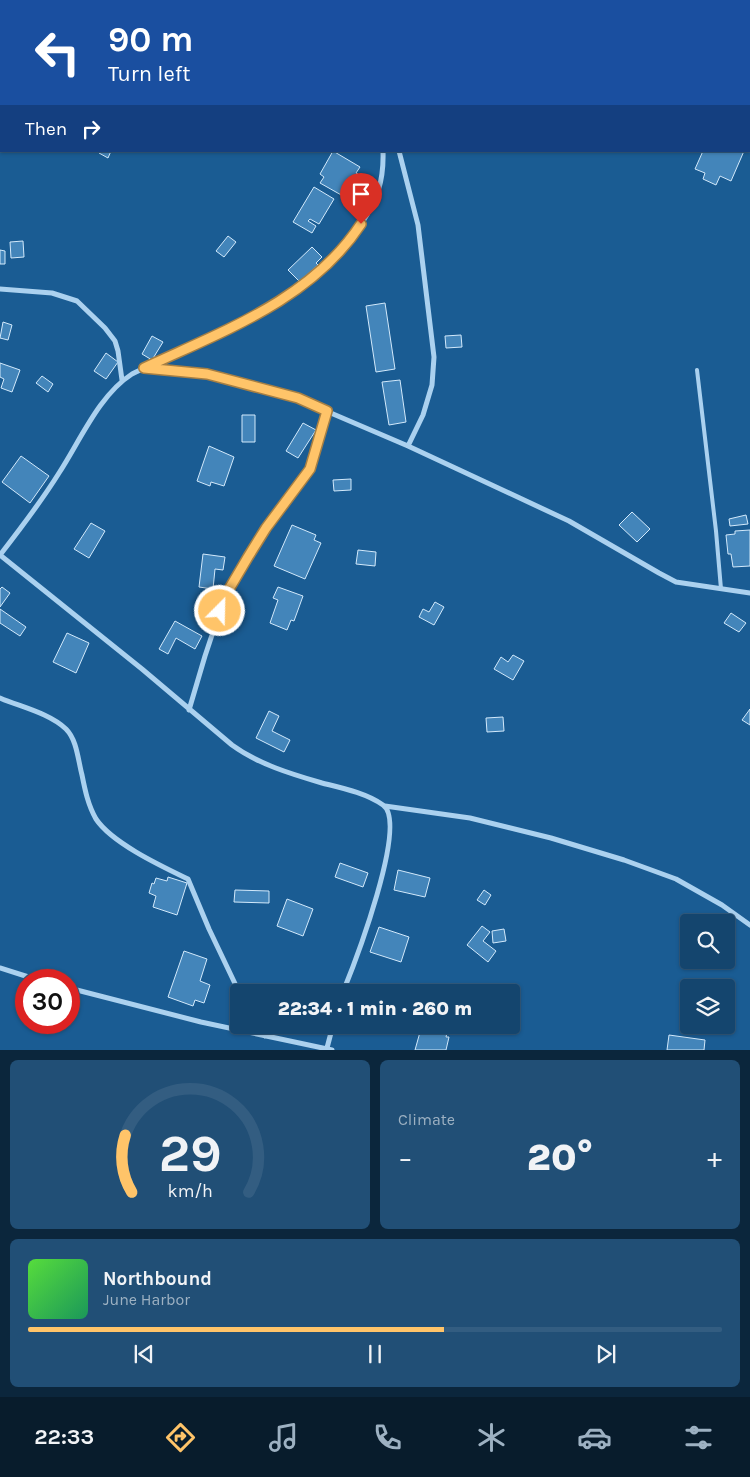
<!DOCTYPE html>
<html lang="en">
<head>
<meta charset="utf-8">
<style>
	:root { --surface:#14456e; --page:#214f76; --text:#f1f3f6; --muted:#9db1c2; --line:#335d81; --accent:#ffc469 }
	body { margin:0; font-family:Karla,sans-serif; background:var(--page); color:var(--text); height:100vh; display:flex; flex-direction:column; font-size:19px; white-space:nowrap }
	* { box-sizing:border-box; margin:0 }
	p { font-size:16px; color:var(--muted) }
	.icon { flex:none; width:28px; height:28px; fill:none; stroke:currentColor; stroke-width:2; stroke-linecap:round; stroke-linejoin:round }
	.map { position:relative; height:1050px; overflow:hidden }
	.sheet { display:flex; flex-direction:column; gap:10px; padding:10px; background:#0b263c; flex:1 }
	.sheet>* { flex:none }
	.hud { position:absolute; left:0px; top:0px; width:750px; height:152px; box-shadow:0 1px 4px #0004,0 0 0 1px var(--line); background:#1a4fa0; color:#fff; overflow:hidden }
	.controls { position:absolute; left:680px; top:914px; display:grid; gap:10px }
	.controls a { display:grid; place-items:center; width:55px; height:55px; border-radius:5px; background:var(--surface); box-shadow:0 1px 4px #0004,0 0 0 1px var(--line); font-size:25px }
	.speed { position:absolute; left:15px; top:969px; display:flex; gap:10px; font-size:25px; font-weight:700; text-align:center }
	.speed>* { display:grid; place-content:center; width:65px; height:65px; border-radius:50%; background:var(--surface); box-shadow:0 1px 4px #0004,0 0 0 1px var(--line); line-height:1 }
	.speed .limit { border:8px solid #d22; background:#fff; color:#111 }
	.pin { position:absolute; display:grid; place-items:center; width:42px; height:42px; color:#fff; margin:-51px -21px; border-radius:50% 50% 50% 0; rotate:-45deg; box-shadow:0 0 5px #0007 }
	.pin .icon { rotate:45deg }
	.me { position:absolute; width:55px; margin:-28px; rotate:23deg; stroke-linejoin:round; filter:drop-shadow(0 0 4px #0008) }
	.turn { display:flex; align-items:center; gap:18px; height:105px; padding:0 25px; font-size:22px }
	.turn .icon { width:65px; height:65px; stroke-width:2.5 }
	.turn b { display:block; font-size:35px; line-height:42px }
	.then { display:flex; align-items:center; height:48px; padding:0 25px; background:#0003; gap:10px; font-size:19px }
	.big { font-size:38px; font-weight:800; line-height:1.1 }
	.sheet .tile { flex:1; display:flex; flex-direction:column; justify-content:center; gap:8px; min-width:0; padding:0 18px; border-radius:8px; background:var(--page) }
	.sheet .dial { align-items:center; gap:0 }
	.dial svg { height:130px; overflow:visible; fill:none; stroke:var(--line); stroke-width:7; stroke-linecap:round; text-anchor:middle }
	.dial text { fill:var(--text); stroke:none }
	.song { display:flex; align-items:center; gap:15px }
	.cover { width:60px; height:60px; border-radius:8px; background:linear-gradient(135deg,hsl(110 70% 55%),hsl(150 70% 35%)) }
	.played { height:5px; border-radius:2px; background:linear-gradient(90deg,var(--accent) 60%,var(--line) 60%) }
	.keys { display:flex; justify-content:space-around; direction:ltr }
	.heat { display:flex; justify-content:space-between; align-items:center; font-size:28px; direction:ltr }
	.sheet .tiles { flex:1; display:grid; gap:10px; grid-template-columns:1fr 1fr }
	.tile:last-child { grid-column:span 2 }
	.trip { position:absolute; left:230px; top:984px; width:290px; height:50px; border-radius:5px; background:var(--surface); box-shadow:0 1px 4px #0004,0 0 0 1px var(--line); font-weight:800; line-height:50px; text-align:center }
	.tabs { display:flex; height:80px; justify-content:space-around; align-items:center; background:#081c2c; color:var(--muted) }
	.tabs .icon { width:35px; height:35px }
	.tabs .on { color:var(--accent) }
	.tabs b { font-size:22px; color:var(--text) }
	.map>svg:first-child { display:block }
</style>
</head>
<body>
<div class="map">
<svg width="750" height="1050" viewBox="0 0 750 1050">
	<rect width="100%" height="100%" fill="#1a5c93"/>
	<!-- building -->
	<path fill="#4385ba" stroke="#d2e9fb" d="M309 0H337V1H309Z
		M679 0H713L678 1Z
		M100 151H111L108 158 99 153Z
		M333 151 360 167 356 173 361 176 351 194 346 191 343 196 320 183 324 177 320 174Z
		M703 151H744L731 181 720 176 716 185 703 179 705 173 695 169Z
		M314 187 334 199 319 224 310 219 308 221 316 226 312 233 293 222Z
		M228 236 236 242 224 257 216 251Z
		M23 241 24 257 11 258 10 242Z
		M312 247 322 257 316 263 318 265 300 282 288 270Z
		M0 250 5 251V264H0Z
		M385 303 395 369 376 372 366 306Z
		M3 322 12 325 8 340 0 338Z
		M461 335 462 347 446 348 445 336Z
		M152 336 163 342 152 360 142 354Z
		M106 353 118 362 106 379 94 371Z
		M0 363 20 370 12 392 1 388 4 379 0 377Z
		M42 376 53 384 48 392 36 383Z
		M400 380 406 422 389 425 382 382Z
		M242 415H255V442H242Z
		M303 423 316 430 298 458 286 451Z
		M209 446 234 457 224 486 211 482 210 486 197 481Z
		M21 456 49 476 30 503 2 482Z
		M351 479V490L334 491 333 480Z
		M632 512 650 529 637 542 619 525Z
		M746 515 748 524 730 526 729 519Z
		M91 523 105 531 89 558 74 549Z
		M292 525 316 535 314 540 321 543 305 579 274 566Z
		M750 530V566L733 567 731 554H728L726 535 735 534V531Z
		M358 550 376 552 375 566 356 564Z
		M203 554 225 557 223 570 215 569 213 589 199 587Z
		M2 587 10 593 0 607V589Z
		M278 587 303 596 294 621 291 620 287 630 270 623 278 600 273 598Z
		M435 602 444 607 434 625 419 617 423 609 429 612Z
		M0 609 26 627 20 636 0 623Z
		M731 613 746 623 739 632 724 623Z
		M175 621 202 636 195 649 176 638 168 654 159 649Z
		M67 633 89 643 76 673 53 662Z
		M513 655 524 661 513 680 494 669 501 657 508 662Z
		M750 709V725L742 720Z
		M269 711 279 716 272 731 290 740 284 752 256 738Z
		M503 717 504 731 487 732 486 718Z
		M340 863 368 873 363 887 335 877Z
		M398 870 430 878 425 897 394 890Z
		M168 877 187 883 177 915 153 907 156 896 149 893 152 883 154 884 156 878 167 881Z
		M235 890 269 891V903L234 902Z
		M484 890 491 895 485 905 477 900Z
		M287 899 313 909 303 936 277 926Z
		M482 926 490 932 483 941 496 951 488 962 467 945Z
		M379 927 409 937 401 962 370 952Z
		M504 929 506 941 493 943 492 931Z
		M184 951 207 959 200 981 210 985 204 1003 195 1000 193 1006 168 997Z
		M422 1025H449L446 1037H449L446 1050H415Z
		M669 1035 705 1040 704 1050H667Z"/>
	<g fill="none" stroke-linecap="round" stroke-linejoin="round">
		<!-- lane -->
		<path stroke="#abd1ef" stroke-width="4" d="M697 370 716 531 721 589"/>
		<!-- street -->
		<path stroke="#abd1ef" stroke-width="5" d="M353 0V1
			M494 0 497 1
			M652 0 653 1
			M208 1V0
			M0 22 1 23
			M399 151 418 225 434 357 432 385 423 415 408 446
			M0 289 52 293 77 301 105 328 115 341 118 351 122 380
			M144 368 207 374 298 399 408 446 569 521 659 573 676 582 750 593
			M0 555 142 669 232 745C258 764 291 774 322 783 342 788 366 793 383 805 409 823 354 965 343 992
			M0 555C21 528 41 502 59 473 80 441 99 395 132 374 212 335 309 305 360 226 377 200 384 182 383 151
			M0 698C21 707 49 713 66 729 77 740 78 760 82 775 85 790 88 805 96 819 112 843 161 866 188 879L209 929 239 992
			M189 710 205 656 225 596 266 528 309 469 327 411
			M385 806 470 818 551 838 624 860 676 879 722 905 750 925
			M0 968 38 980
			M69 988 201 1022 332 1050
			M258 1025 265 1036
			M327 1048 333 1025"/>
	</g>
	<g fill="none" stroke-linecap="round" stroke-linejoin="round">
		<defs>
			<path id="route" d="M220 611 225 596 248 557 266 528 310 469 327 411 298 398 207 374 144 368C223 331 311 300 361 224"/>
		</defs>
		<!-- route casing -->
		<use href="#route" stroke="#a67f44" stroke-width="12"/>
		<!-- route -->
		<use href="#route" stroke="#ffc469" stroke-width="9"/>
	</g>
</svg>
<div class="controls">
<a><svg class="icon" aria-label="search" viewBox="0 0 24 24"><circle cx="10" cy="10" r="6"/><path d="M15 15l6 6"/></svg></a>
<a><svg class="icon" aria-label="layers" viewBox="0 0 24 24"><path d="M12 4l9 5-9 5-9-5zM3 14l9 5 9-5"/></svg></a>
</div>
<div class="speed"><div class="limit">30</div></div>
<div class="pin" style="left:361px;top:224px;background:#d93025"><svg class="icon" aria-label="arrive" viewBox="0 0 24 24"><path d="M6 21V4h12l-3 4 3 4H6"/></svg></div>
<svg class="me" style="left:220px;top:611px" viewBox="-20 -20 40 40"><circle r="17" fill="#ffc469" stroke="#fff" stroke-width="3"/><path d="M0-11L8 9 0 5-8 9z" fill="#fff"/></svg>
<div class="trip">22:34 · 1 min · 260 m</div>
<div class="hud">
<div class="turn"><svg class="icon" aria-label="left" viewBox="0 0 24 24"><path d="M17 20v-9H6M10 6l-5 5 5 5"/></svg><div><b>90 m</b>Turn left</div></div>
<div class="then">Then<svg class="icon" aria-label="right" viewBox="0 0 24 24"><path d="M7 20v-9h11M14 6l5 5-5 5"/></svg></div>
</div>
</div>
<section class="sheet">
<div class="tiles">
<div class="tile dial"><svg viewBox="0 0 100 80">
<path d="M14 69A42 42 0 1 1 86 69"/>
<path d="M14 69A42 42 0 0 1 10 34" stroke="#ffc469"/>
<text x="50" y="56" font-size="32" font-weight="700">29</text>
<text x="50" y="72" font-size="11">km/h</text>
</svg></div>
<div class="tile"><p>Climate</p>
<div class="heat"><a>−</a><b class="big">20°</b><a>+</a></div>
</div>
<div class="tile">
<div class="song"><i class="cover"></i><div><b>Northbound</b><p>June Harbor</p></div></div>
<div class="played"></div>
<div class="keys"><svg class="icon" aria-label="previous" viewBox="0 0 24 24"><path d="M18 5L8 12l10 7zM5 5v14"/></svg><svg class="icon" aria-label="pause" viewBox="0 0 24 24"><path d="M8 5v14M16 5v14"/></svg><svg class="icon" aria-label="next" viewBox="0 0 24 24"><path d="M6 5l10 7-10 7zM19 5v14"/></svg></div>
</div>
</div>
</section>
<nav class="tabs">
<b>22:33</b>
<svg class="icon on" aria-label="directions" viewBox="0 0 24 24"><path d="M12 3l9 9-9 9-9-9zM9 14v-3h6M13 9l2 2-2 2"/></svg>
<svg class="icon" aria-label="music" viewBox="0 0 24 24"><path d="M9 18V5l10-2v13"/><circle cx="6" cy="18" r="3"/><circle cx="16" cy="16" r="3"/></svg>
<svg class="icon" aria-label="phone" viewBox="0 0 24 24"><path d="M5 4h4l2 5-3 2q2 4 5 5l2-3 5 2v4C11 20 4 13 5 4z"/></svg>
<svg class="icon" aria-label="climate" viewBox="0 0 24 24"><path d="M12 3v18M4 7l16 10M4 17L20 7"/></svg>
<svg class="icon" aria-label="car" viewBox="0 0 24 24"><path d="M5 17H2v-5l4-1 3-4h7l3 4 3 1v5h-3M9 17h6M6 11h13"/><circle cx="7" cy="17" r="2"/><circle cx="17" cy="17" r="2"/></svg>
<svg class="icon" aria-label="filters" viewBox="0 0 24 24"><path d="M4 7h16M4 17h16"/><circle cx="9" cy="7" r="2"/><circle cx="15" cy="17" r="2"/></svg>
</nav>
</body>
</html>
